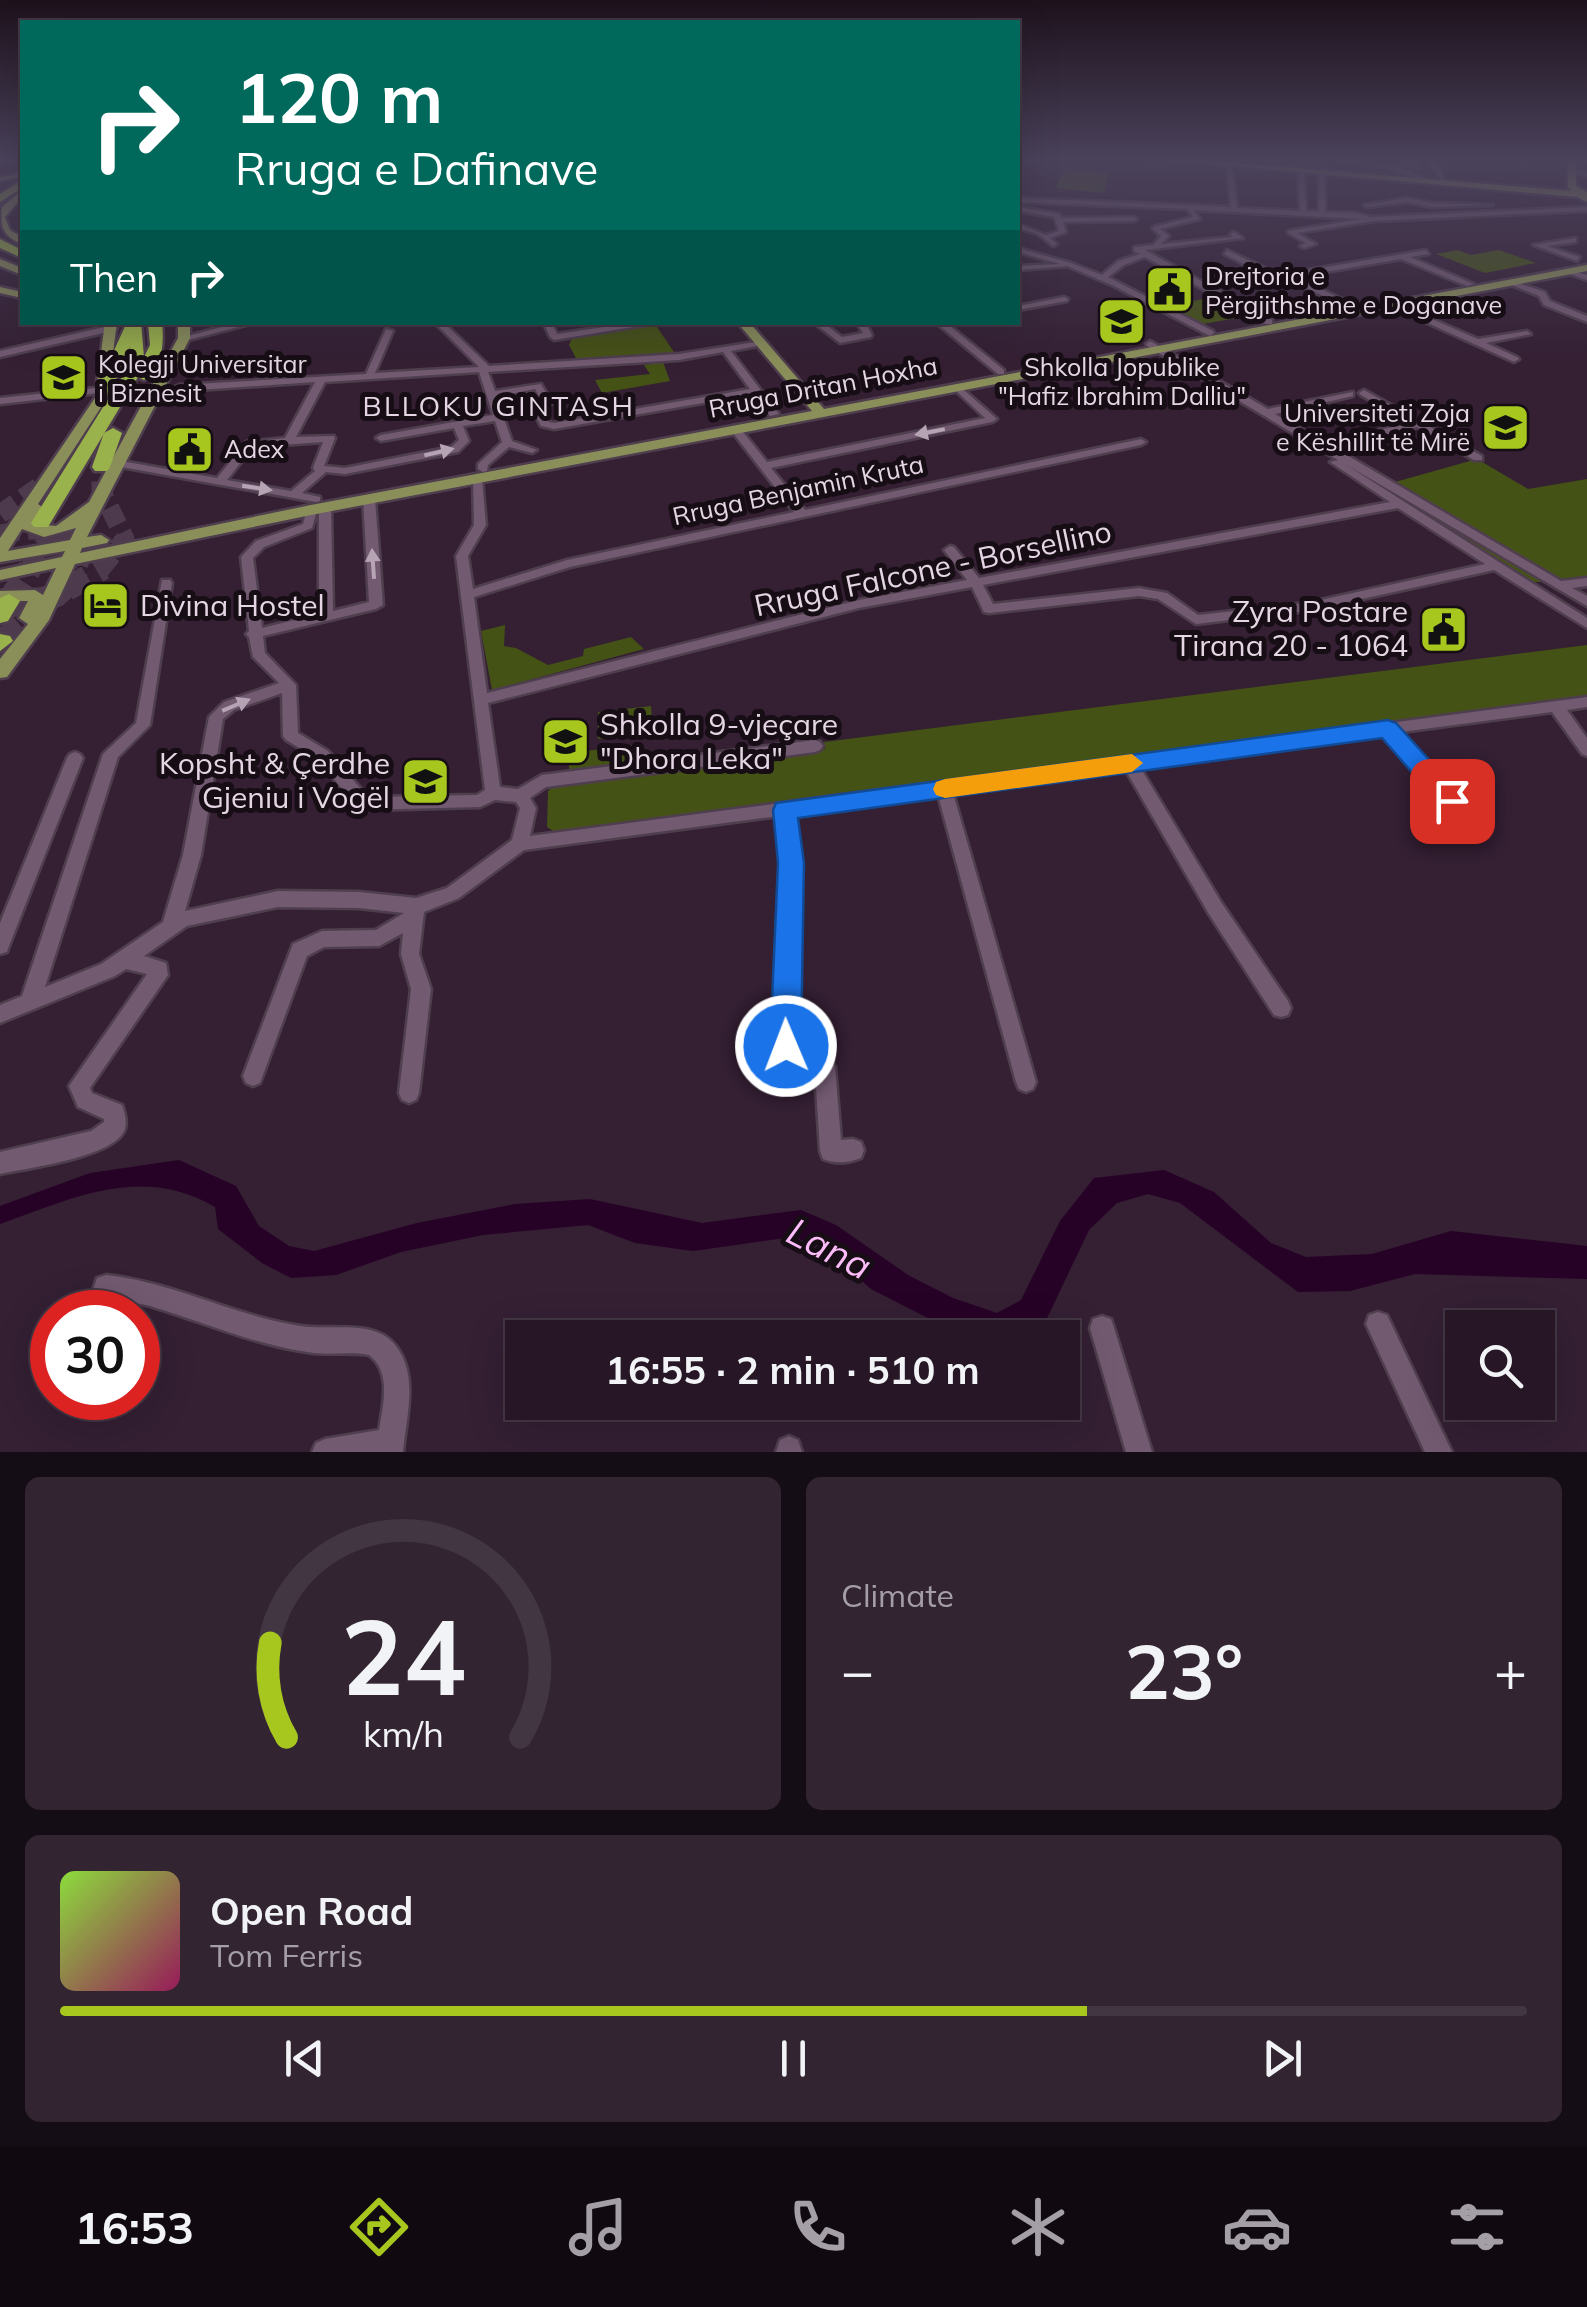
<!DOCTYPE html>
<html lang="en">
<head>
<meta charset="utf-8">
<style>
	:root { --surface:#271726; --page:#332432; --text:#f1f3f6; --muted:#a49fa7; --line:#433643; --accent:#a7c71e }
	body { margin:0; font-family:Mulish,sans-serif; background:var(--page); color:var(--text); height:100vh; display:flex; flex-direction:column; font-size:38px; white-space:nowrap }
	* { box-sizing:border-box; margin:0 }
	p { font-size:32px; color:var(--muted) }
	.icon { flex:none; width:55px; height:55px; fill:none; stroke:currentColor; stroke-width:2; stroke-linecap:round; stroke-linejoin:round }
	.map { position:relative; height:1452px; overflow:hidden }
	.details { display:flex; flex-direction:column; gap:25px; padding:25px; background:#150d15; flex:1 }
	.details>* { flex:none }
	.guide { position:absolute; left:20px; top:20px; width:1000px; height:305px; border-radius:0px; box-shadow:0 10px 40px #0002,0 0 0 2px var(--line); background:#00695c; color:#fff; overflow:hidden }
	.controls { position:absolute; left:1445px; top:1310px; display:grid; gap:20px }
	.controls a { display:grid; place-items:center; width:110px; height:110px; border-radius:0px; background:var(--surface); box-shadow:0 10px 40px #0002,0 0 0 2px var(--line); font-size:50px }
	.speed { position:absolute; left:30px; top:1290px; display:flex; gap:20px; font-size:50px; font-weight:700; text-align:center }
	.speed>* { display:grid; place-content:center; width:130px; height:130px; border-radius:50%; background:var(--surface); box-shadow:0 10px 40px #0002,0 0 0 2px var(--line); line-height:1 }
	.speed .limit { border:15px solid #d22; background:#fff; color:#111 }
	.pin { position:absolute; display:grid; place-items:center; width:85px; height:85px; color:#fff; margin:-42px; border-radius:20px; box-shadow:0 5px 15px #0006 }
	.me { position:absolute; width:110px; margin:-55px; rotate:359deg; stroke-linejoin:round; filter:drop-shadow(0 0 8px #0008) }
	.turn { display:flex; align-items:center; gap:35px; height:210px; padding:0 50px; font-size:45px }
	.turn .icon { width:130px; height:130px; stroke-width:2.5 }
	.turn b { display:block; font-size:70px; line-height:85px }
	.then { display:flex; align-items:center; height:95px; padding:0 50px; background:#0003; gap:20px; font-size:38px }
	.big { font-size:75px; font-weight:700; line-height:1.1 }
	.details .widget { flex:1; display:flex; flex-direction:column; justify-content:center; gap:15px; min-width:0; padding:0 35px; border-radius:15px; background:var(--page) }
	.details .dial { align-items:center; gap:0 }
	.dial svg { height:260px; overflow:visible; fill:none; stroke:var(--line); stroke-width:7; stroke-linecap:round; text-anchor:middle }
	.dial text { fill:var(--text); stroke:none }
	.song { display:flex; align-items:center; gap:30px }
	.cover { width:120px; height:120px; border-radius:15px; background:linear-gradient(135deg,hsl(90 70% 55%),hsl(330 70% 35%)) }
	.played { height:10px; border-radius:5px; background:linear-gradient(90deg,var(--accent) 70%,var(--line) 70%) }
	.keys { display:flex; justify-content:space-around; direction:ltr }
	.heat { display:flex; justify-content:space-between; align-items:center; font-size:55px; direction:ltr }
	.details .tiles { flex:1; display:grid; gap:25px; grid-template-columns:1fr 1fr }
	.widget:last-child { grid-column:span 2 }
	.trip { position:absolute; left:505px; top:1320px; width:575px; height:100px; border-radius:0px; background:var(--surface); box-shadow:0 10px 40px #0002,0 0 0 2px var(--line); font-weight:700; line-height:100px; text-align:center }
	.menu { display:flex; height:160px; justify-content:space-around; align-items:center; background:#10090f; color:var(--muted) }
	.menu .icon { width:70px; height:70px }
	.menu .on { color:var(--accent) }
	.menu b { font-size:45px; color:var(--text) }
	.map>svg:first-child { display:block }
</style>
</head>
<body>
<div class="map">
<svg width="1587" height="1452" viewBox="0 0 1587 1452">
	<rect width="100%" height="100%" fill="#341f33"/>
	<!-- green -->
	<path fill="#455215" d="M1064 169 1109 173 1104 193 1056 188Z
		M1458 250 1471 255 1499 250 1536 263 1485 273 1436 254Z
		M1212 297 1248 316 1203 324 1169 306Z
		M655 324 676 355 578 362 569 345 572 338Z
		M663 362 670 381 602 393 595 380 650 374 644 365Z
		M1331 453 1546 582H1526Z
		M1477 459 1528 489 1587 479V576L1559 579 1395 482Z
		M505 625 504 646 516 648 548 665 583 656 584 649 631 637 644 649 492 690 481 631Z
		M1587 645V695L558 834 547 827 548 791 558 783 825 749 824 742 840 740Z
		M651 706 653 733 598 739V712Z
		M635 745 636 763 569 772V753Z"/>
	<!-- water -->
	<path fill="#270227" d="M179 1160 236 1186 259 1226 289 1246 314 1251 417 1223 515 1204 590 1199 702 1223 801 1210 836 1225 908 1275 953 1298 997 1313 1021 1300 1060 1221 1094 1178 1164 1170 1214 1192 1271 1243 1306 1257 1372 1254 1451 1231 1587 1246V1279L1415 1274 1350 1291 1298 1292 1180 1203 1148 1194 1117 1203 1089 1230 1038 1337H965L871 1289 824 1247 792 1237 693 1251 635 1243 588 1225 483 1235 401 1252 336 1275 291 1278 262 1263 218 1229 215 1207C142 1164 73 1198 0 1224V1206L90 1173Z"/>
	<g fill="none" stroke-linecap="round" stroke-linejoin="round">
		<!-- highway-tunnel-far1 -->
		<path stroke="#4e3a4d" stroke-width="19" stroke-dasharray="19 9" stroke-linecap="butt" d="M0 514 63 470
			M0 534C30 529 65 523 83 554L76 570
			M28 570 54 529
			M100 570 125 539 101 490V467"/>
		<!-- highway-tunnel -->
		<path stroke="#4e3a4d" stroke-width="24" stroke-dasharray="24 11" stroke-linecap="butt" d="M9 601 30 568
			M0 608 55 596 103 568
			M2 641 61 591 78 568"/>
		<defs>
			<path id="minor" d="M1339 158 1398 167 1435 182 1430 183 1387 168 1337 161Z
				M1427 158H1433L1448 185H1444Z
				M1579 158 1587 159V163L1577 161Z
				M1404 159 1417 161 1421 167 1405 168 1401 161Z
				M1229 163 1232 165 1237 208 1300 211 1298 171 1301 169 1304 171 1306 211H1319V173L1322 171 1325 173V212L1355 213 1371 217 1587 207V211L1374 221 1297 233 1316 244 1304 248 1300 246 1306 243 1288 233V231L1361 219 1194 210 1200 219 1160 229 1169 236 1161 244 1233 237 1230 234 1234 232 1243 238 1145 250 1272 320V324H1266L1145 257 1124 265 1108 277 1213 331 1214 333 1210 336 1114 286 1067 266 1018 270V266L1060 264 1018 252V248L1071 263 1102 275 1118 261 1140 254 1134 251V247L1153 245 1161 236 1153 229V227L1193 217 1187 209 1018 202V198L1231 207 1226 165Z
				M1579 171 1587 172V176L1577 174Z
				M1407 198 1432 203 1493 205 1432 207 1407 202 1367 207 1364 205Z
				M1018 207 1059 214 1061 218 1134 217 1137 219 1134 221 1063 222 1066 232 1050 238 1057 244 1053 246 1038 234 1018 228V224L1046 235 1059 231 1054 217 1018 211Z
				M1576 238V242L1547 246 1580 257 1577 261 1533 245Z
				M1227 250 1279 275 1426 250 1429 254 1410 257 1474 284 1467 286 1401 259 1296 277 1354 305 1355 307 1351 309 1287 279 1275 280 1224 254Z
				M1567 269 1587 275V280L1567 273Z
				M1509 280 1545 292 1550 301 1587 316V322L1544 305 1539 296 1509 284Z
				M1064 297 1068 299 1067 301 1018 310V306Z
				M1393 302 1478 339 1527 331 1531 334 1486 343 1517 357 1519 359 1514 362 1390 306 1389 304Z
				M241 322H258L184 341 180 338Z
				M434 322H443L489 366 679 354 762 341V345L731 351 779 414 770 416 754 394 554 429 541 426 534 413 504 419 512 441 537 450 532 453 509 447 488 465 487 471 483 472 478 469V464L502 442 495 421 463 426 469 441 458 452 345 474 326 472 302 493 320 497V501L316 502 116 466 111 463 116 460 217 478 246 442 285 438 315 382 182 391 148 404 143 401 145 399 180 385 366 374 386 329 393 331 375 373 479 367ZM723 352 750 389 554 423 549 422 542 411 552 403 541 384 495 391 488 372 679 360ZM479 372 493 415 381 435 376 438 381 441 454 428 459 440 451 447 345 468 324 466 335 438 334 436 296 437 325 382ZM535 389 542 402 534 408 502 413 496 397ZM323 442 313 468 315 471 291 491 227 480 253 447Z
				M543 322H551L557 334 638 322H663L554 340 550 337Z
				M856 322H865L872 335 871 337 840 343 818 326 825 324 842 337 863 333Z
				M935 322H945L1004 370V374H998Z
				M113 325 117 328 116 330 0 357V351Z
				M1150 341 1268 409 1353 392V396L1275 414 1325 443 1409 423 1361 395 1359 393 1364 390 1482 456V460H1474L1417 427 1333 447 1561 581 1587 578V586L1572 588 1587 596V606L1345 464 1587 618V628L1494 570 1307 611 1196 624 1158 599 1139 596 989 613 984 612 972 587 859 608 488 703 500 787 518 789 542 775 815 740 820 742 823 746 820 750 815 752 546 787 530 798 536 808 530 836 1587 697V707L1567 710 1587 738V756L1582 754 1552 712 1401 732 1476 814 1478 819 1476 824 1470 826 1464 824 1385 734 1140 767 1221 902 1288 1001 1291 1008 1288 1015 1281 1017 1274 1015 1209 914 1125 769 953 793 1036 1082 1033 1089 1026 1092 1019 1089 1016 1082 938 795 794 814C804 892 786 971 797 1049 813 1052 828 1050 835 1067L841 1140 853 1139 861 1142 864 1150 861 1158C849 1163 835 1164 823 1159L820 1151 815 1072 781 1065 778 1058C768 977 787 897 778 816L524 850 459 898 424 912 419 954 431 989 419 1093 416 1100 409 1103 402 1100 399 1093 411 989 401 954 403 933 379 946 324 947 307 956 260 1083 253 1086 246 1083 243 1076 293 944 322 931 376 930 404 913 359 908 278 907 187 926 144 956 166 963 168 975 90 1088 92 1093 122 1105C125 1113 127 1121 125 1129 116 1157 27 1168 0 1174V1152L91 1131 104 1122V1119L78 1107 69 1086 147 974 126 969 115 976 0 1023V1005L22 996 103 754 136 723 162 580H170L172 583 150 725 118 757 45 987 101 964 163 922 183 855 209 717 224 702 279 683 253 657 249 637 246 634 249 631 241 557 256 541 303 524 307 508H315L317 510 312 528 264 547 253 558 262 628 319 614V508L325 505 331 508 333 611 369 602 363 499 369 496 375 499 383 605 376 609 263 636 265 653 296 685 298 733 328 751 368 797 477 795 485 790 456 556 474 525 473 477H481L482 479 486 525 468 556 473 589 567 560 794 512 730 429 735 426 739 427 767 462 985 418 954 389 952 387 957 384 997 419 992 422 771 468 805 510 1141 439 1146 442 1141 445 570 567 474 597 487 693 859 600 967 580 944 550 950 546 954 547 979 578 1390 502 1330 462 1338 460 1147 346 1146 344ZM1398 508 1485 564 1307 603 1198 615 1167 593 1139 588 993 604 983 585ZM282 693 283 736 286 740 318 759 358 809 364 810 480 807 495 800 516 802 520 808 512 840 447 888 416 898 359 892 278 891 185 911 201 855 223 719 234 710Z
				M104 387 107 388V392L0 404V398Z
				M75 752 80 754 83 758 9 946 7 952 0 954V923L67 758 70 754Z
				M106 1275C173 1282 234 1316 301 1326 331 1331 375 1318 396 1346 419 1376 406 1418 403 1452H312L316 1443 325 1439 379 1430C383 1405 392 1372 369 1355 348 1351 328 1356 307 1352 253 1344 203 1322 150 1306 133 1301 114 1302 97 1296L94 1287 97 1278Z
				M1378 1312 1387 1315 1452 1452H1425L1366 1324 1369 1315Z
				M1102 1316 1111 1319 1114 1328 1152 1452H1126L1090 1328 1093 1319Z
				M789 1436 798 1440 802 1452H776L780 1440Z"/>
			<path id="major" d="M1143 158H1178L1571 191 1568 187V158H1576V186L1587 192V202L1577 197Z
				M22 173V177L0 181V177Z
				M22 190V197L5 217 10 230 22 237V244C3 236 0 228 2 207Z
				M0 259 22 268V275L0 266Z
				M1587 265V271L311 515 75 564 49 620 7 677 0 678V659L28 624 19 618 28 601H0V591L35 590 43 595 56 568 0 580V570L62 557 65 551 0 562V538L95 398 105 322H117L107 398 38 504 42 507 35 524 56 526 89 502 178 338V322H190V338L87 537 101 535 109 540 107 543 82 548 80 553 311 505 812 411 737 322H749L824 409ZM76 528 70 540 8 551 22 529 44 537Z
				M0 287 22 292V298L0 293Z"/>
			<path id="highway" d="M22 180V188L0 202V194Z
				M0 239 22 250V258L0 248Z
				M127 322H141L144 357 150 345 148 322H162C164 342 163 369 144 380L138 377 48 527H34L31 523 123 375 130 346 110 393 96 390Z
				M113 428 122 433 110 467 107 471H95L92 467 104 433Z
				M9 594 20 601 8 621 0 623V598Z
				M0 634 10 636 13 641 0 651Z"/>
		</defs>
		<!-- minor casing -->
		<use href="#minor" stroke="#4f3e4e" stroke-width="5"/>
		<!-- major casing -->
		<use href="#major" stroke="#4f3e4e" stroke-width="5"/>
		<!-- highway casing -->
		<use href="#highway" stroke="#4f3e4e" stroke-width="5"/>
		<!-- minor -->
		<use href="#minor" fill="#725a71" fill-rule="evenodd"/>
		<!-- major -->
		<use href="#major" fill="#8a8f5a" fill-rule="evenodd"/>
		<!-- highway -->
		<use href="#highway" fill="#9ab24b" fill-rule="evenodd"/>
	</g>
	<!-- one-way arrows -->
	<defs><path id="oneway-solid" d="M-6-.8H1V-3.2L6.5 0L1 3.2V.8H-6Z" transform="scale(2.5)"/></defs>
	<g fill="#b6a4b5">
		<use href="#oneway-solid" transform="translate(930 432) rotate(169)"/>
		<use href="#oneway-solid" transform="translate(439 452) rotate(-13)"/>
		<use href="#oneway-solid" transform="translate(257 488) rotate(9)"/>
		<use href="#oneway-solid" transform="translate(373 564) rotate(-94)"/>
		<use href="#oneway-solid" transform="translate(236 705) rotate(-23)"/>
	</g>
	<!-- sky -->
	<linearGradient id="sky" x2="0" y2="1"><stop stop-color="#1d111c"/><stop offset="0.44" stop-color="#4a425b"/><stop offset="1" stop-color="#4a425b" stop-opacity="0"/></linearGradient>
	<rect width="1587" height="362" fill="url(#sky)"/>
	<!-- route -->
	<path fill="#1a73e8" stroke="#114b97" stroke-width="2.5" d="M1388 720 1396 723 1460 794 1464 801 1460 808H1443L1382 738 798 818 804 863 801 1046 797 1056 786 1061 775 1056 770 1046 778 863 773 810 776 803Z"/>
	<!-- slow -->
	<path fill="#f59e0b" d="M1132 754 1143 763 1132 772 945 798 936 795 933 789 936 782 945 779Z"/>
	<!-- icons -->
	<defs>
		<symbol id="civic-square" viewBox="-11 -11 22 22"><rect x="-9" y="-9" width="18" height="18" rx="4" fill="#a7c71e" stroke="#160d15"/><path d="M-.6-6.5H3V-4.5H.6V-3L4-1V1h2V6H-6V1h2V-1L-.6-3ZM-1.2 2.5V6h2.4V2.5Z" fill="#111"/></symbol>
		<symbol id="school-square" viewBox="-11 -11 22 22"><rect x="-9" y="-9" width="18" height="18" rx="4" fill="#a7c71e" stroke="#160d15"/><path d="M0-5L7-2L0 1L-7-2ZM-4 1L0 2.5L4 1V4Q0 6-4 4Z" fill="#111"/></symbol>
		<symbol id="university-square" viewBox="-11 -11 22 22"><rect x="-9" y="-9" width="18" height="18" rx="4" fill="#a7c71e" stroke="#160d15"/><path d="M0-5L7-2L0 1L-7-2ZM-4 1L0 2.5L4 1V4Q0 6-4 4Z" fill="#111"/></symbol>
		<symbol id="hotel-square" viewBox="-11 -11 22 22"><rect x="-9" y="-9" width="18" height="18" rx="4" fill="#a7c71e" stroke="#160d15"/><path d="M-6-4.5h1.5V1H6V5H4.5V3h-9V5H-6ZM-4 0a1.8 1.8 0 1 1 3.6 0ZM.5 0V-2.5h3Q6-2.5 6 0Z" fill="#111"/></symbol>
	</defs>
	<g fill-rule="evenodd">
		<use href="#civic-square" x="1142" y="262" width="55" height="55"/>
		<use href="#school-square" x="1094" y="294" width="55" height="55"/>
		<use href="#university-square" x="36" y="350" width="55" height="55"/>
		<use href="#university-square" x="1478" y="400" width="55" height="55"/>
		<use href="#civic-square" x="162" y="422" width="55" height="55"/>
		<use href="#hotel-square" x="78" y="578" width="55" height="55"/>
		<use href="#civic-square" x="1416" y="602" width="55" height="55"/>
		<use href="#school-square" x="538" y="714" width="55" height="55"/>
		<use href="#school-square" x="398" y="754" width="55" height="55"/>
	</g>
	<g text-anchor="middle" stroke-width="10" stroke-linejoin="round" paint-order="stroke">
		<!-- far-poi labels -->
		<g font-size="25" fill="#e4d6e3" stroke="#160d15" text-anchor="start">
			<text x="1205" y="285">Drejtoria e<tspan x="1205" dy="29">Përgjithshme e Doganave</tspan></text>
			<text x="98" y="373">Kolegji Universitar<tspan x="98" dy="29">i Biznesit</tspan></text>
			<text x="1122" y="376" text-anchor="middle">Shkolla Jopublike<tspan x="1122" dy="29">"Hafiz Ibrahim Dalliu"</tspan></text>
			<text x="1470" y="422" text-anchor="end">Universiteti Zoja<tspan x="1470" dy="29">e Këshillit të Mirë</tspan></text>
			<text x="224" y="458">Adex</text>
		</g>
		<!-- far-street labels -->
		<g font-size="25" fill="#e4d6e3" stroke="#160d15">
			<text transform="translate(823 387) rotate(-11)" y="9">Rruga Dritan Hoxha</text>
			<text transform="translate(798 490) rotate(-12)" y="9">Rruga Benjamin Kruta</text>
		</g>
		<!-- far-neighbourhood labels -->
		<g font-size="28" letter-spacing="2.5" fill="#e4d6e3" stroke="#160d15">
			<text x="499" y="416">BLLOKU GINTASH</text>
		</g>
		<!-- street labels -->
		<g font-size="30" fill="#e4d6e3" stroke="#160d15">
			<text transform="translate(933 569) rotate(-12)" y="10">Rruga Falcone - Borsellino</text>
		</g>
		<!-- poi labels -->
		<g font-size="30" fill="#e4d6e3" stroke="#160d15" text-anchor="start">
			<text x="140" y="616">Divina Hostel</text>
			<text x="1408" y="622" text-anchor="end">Zyra Postare<tspan x="1408" dy="34">Tirana 20 - 1064</tspan></text>
			<text x="600" y="735">Shkolla 9-vjeçare<tspan x="600" dy="34">"Dhora Leka"</tspan></text>
			<text x="390" y="774" text-anchor="end">Kopsht &amp; Çerdhe<tspan x="390" dy="34">Gjeniu i Vogël</tspan></text>
		</g>
		<!-- near-water labels -->
		<g font-size="38" font-style="italic" fill="#fbbcf8" stroke="#160d15">
			<text transform="translate(829 1249) rotate(27)" y="13">Lana</text>
		</g>
	</g>
</svg>
<div class="controls">
<a><svg class="icon" aria-label="search" viewBox="0 0 24 24"><circle cx="10" cy="10" r="6"/><path d="M15 15l6 6"/></svg></a>
</div>
<div class="speed"><div class="limit">30</div></div>
<div class="pin" style="left:1452px;top:801px;background:#d93025"><svg class="icon" aria-label="arrive" viewBox="0 0 24 24"><path d="M6 21V4h12l-3 4 3 4H6"/></svg></div>
<svg class="me" style="left:786px;top:1046px" viewBox="-20 -20 40 40"><circle r="17" fill="#1a73e8" stroke="#fff" stroke-width="3"/><path d="M0-11L8 9 0 5-8 9z" fill="#fff"/></svg>
<div class="trip">16:55 · 2 min · 510 m</div>
<div class="guide">
<div class="turn"><svg class="icon" aria-label="right" viewBox="0 0 24 24"><path d="M7 20v-9h11M14 6l5 5-5 5"/></svg><div><b>120 m</b>Rruga e Dafinave</div></div>
<div class="then">Then<svg class="icon" aria-label="right" viewBox="0 0 24 24"><path d="M7 20v-9h11M14 6l5 5-5 5"/></svg></div>
</div>
</div>
<section class="details">
<div class="tiles">
<div class="widget dial"><svg viewBox="0 0 100 80">
<path d="M14 69A42 42 0 1 1 86 69"/>
<path d="M14 69A42 42 0 0 1 9 40" stroke="#a7c71e"/>
<text x="50" y="56" font-size="32" font-weight="700">24</text>
<text x="50" y="72" font-size="11">km/h</text>
</svg></div>
<div class="widget"><p>Climate</p>
<div class="heat"><a>−</a><b class="big">23°</b><a>+</a></div>
</div>
<div class="widget">
<div class="song"><i class="cover"></i><div><b>Open Road</b><p>Tom Ferris</p></div></div>
<div class="played"></div>
<div class="keys"><svg class="icon" aria-label="previous" viewBox="0 0 24 24"><path d="M18 5L8 12l10 7zM5 5v14"/></svg><svg class="icon" aria-label="pause" viewBox="0 0 24 24"><path d="M8 5v14M16 5v14"/></svg><svg class="icon" aria-label="next" viewBox="0 0 24 24"><path d="M6 5l10 7-10 7zM19 5v14"/></svg></div>
</div>
</div>
</section>
<nav class="menu">
<b>16:53</b>
<svg class="icon on" aria-label="directions" viewBox="0 0 24 24"><path d="M12 3l9 9-9 9-9-9zM9 14v-3h6M13 9l2 2-2 2"/></svg>
<svg class="icon" aria-label="music" viewBox="0 0 24 24"><path d="M9 18V5l10-2v13"/><circle cx="6" cy="18" r="3"/><circle cx="16" cy="16" r="3"/></svg>
<svg class="icon" aria-label="phone" viewBox="0 0 24 24"><path d="M5 4h4l2 5-3 2q2 4 5 5l2-3 5 2v4C11 20 4 13 5 4z"/></svg>
<svg class="icon" aria-label="climate" viewBox="0 0 24 24"><path d="M12 3v18M4 7l16 10M4 17L20 7"/></svg>
<svg class="icon" aria-label="car" viewBox="0 0 24 24"><path d="M5 17H2v-5l4-1 3-4h7l3 4 3 1v5h-3M9 17h6M6 11h13"/><circle cx="7" cy="17" r="2"/><circle cx="17" cy="17" r="2"/></svg>
<svg class="icon" aria-label="filters" viewBox="0 0 24 24"><path d="M4 7h16M4 17h16"/><circle cx="9" cy="7" r="2"/><circle cx="15" cy="17" r="2"/></svg>
</nav>
</body>
</html>
